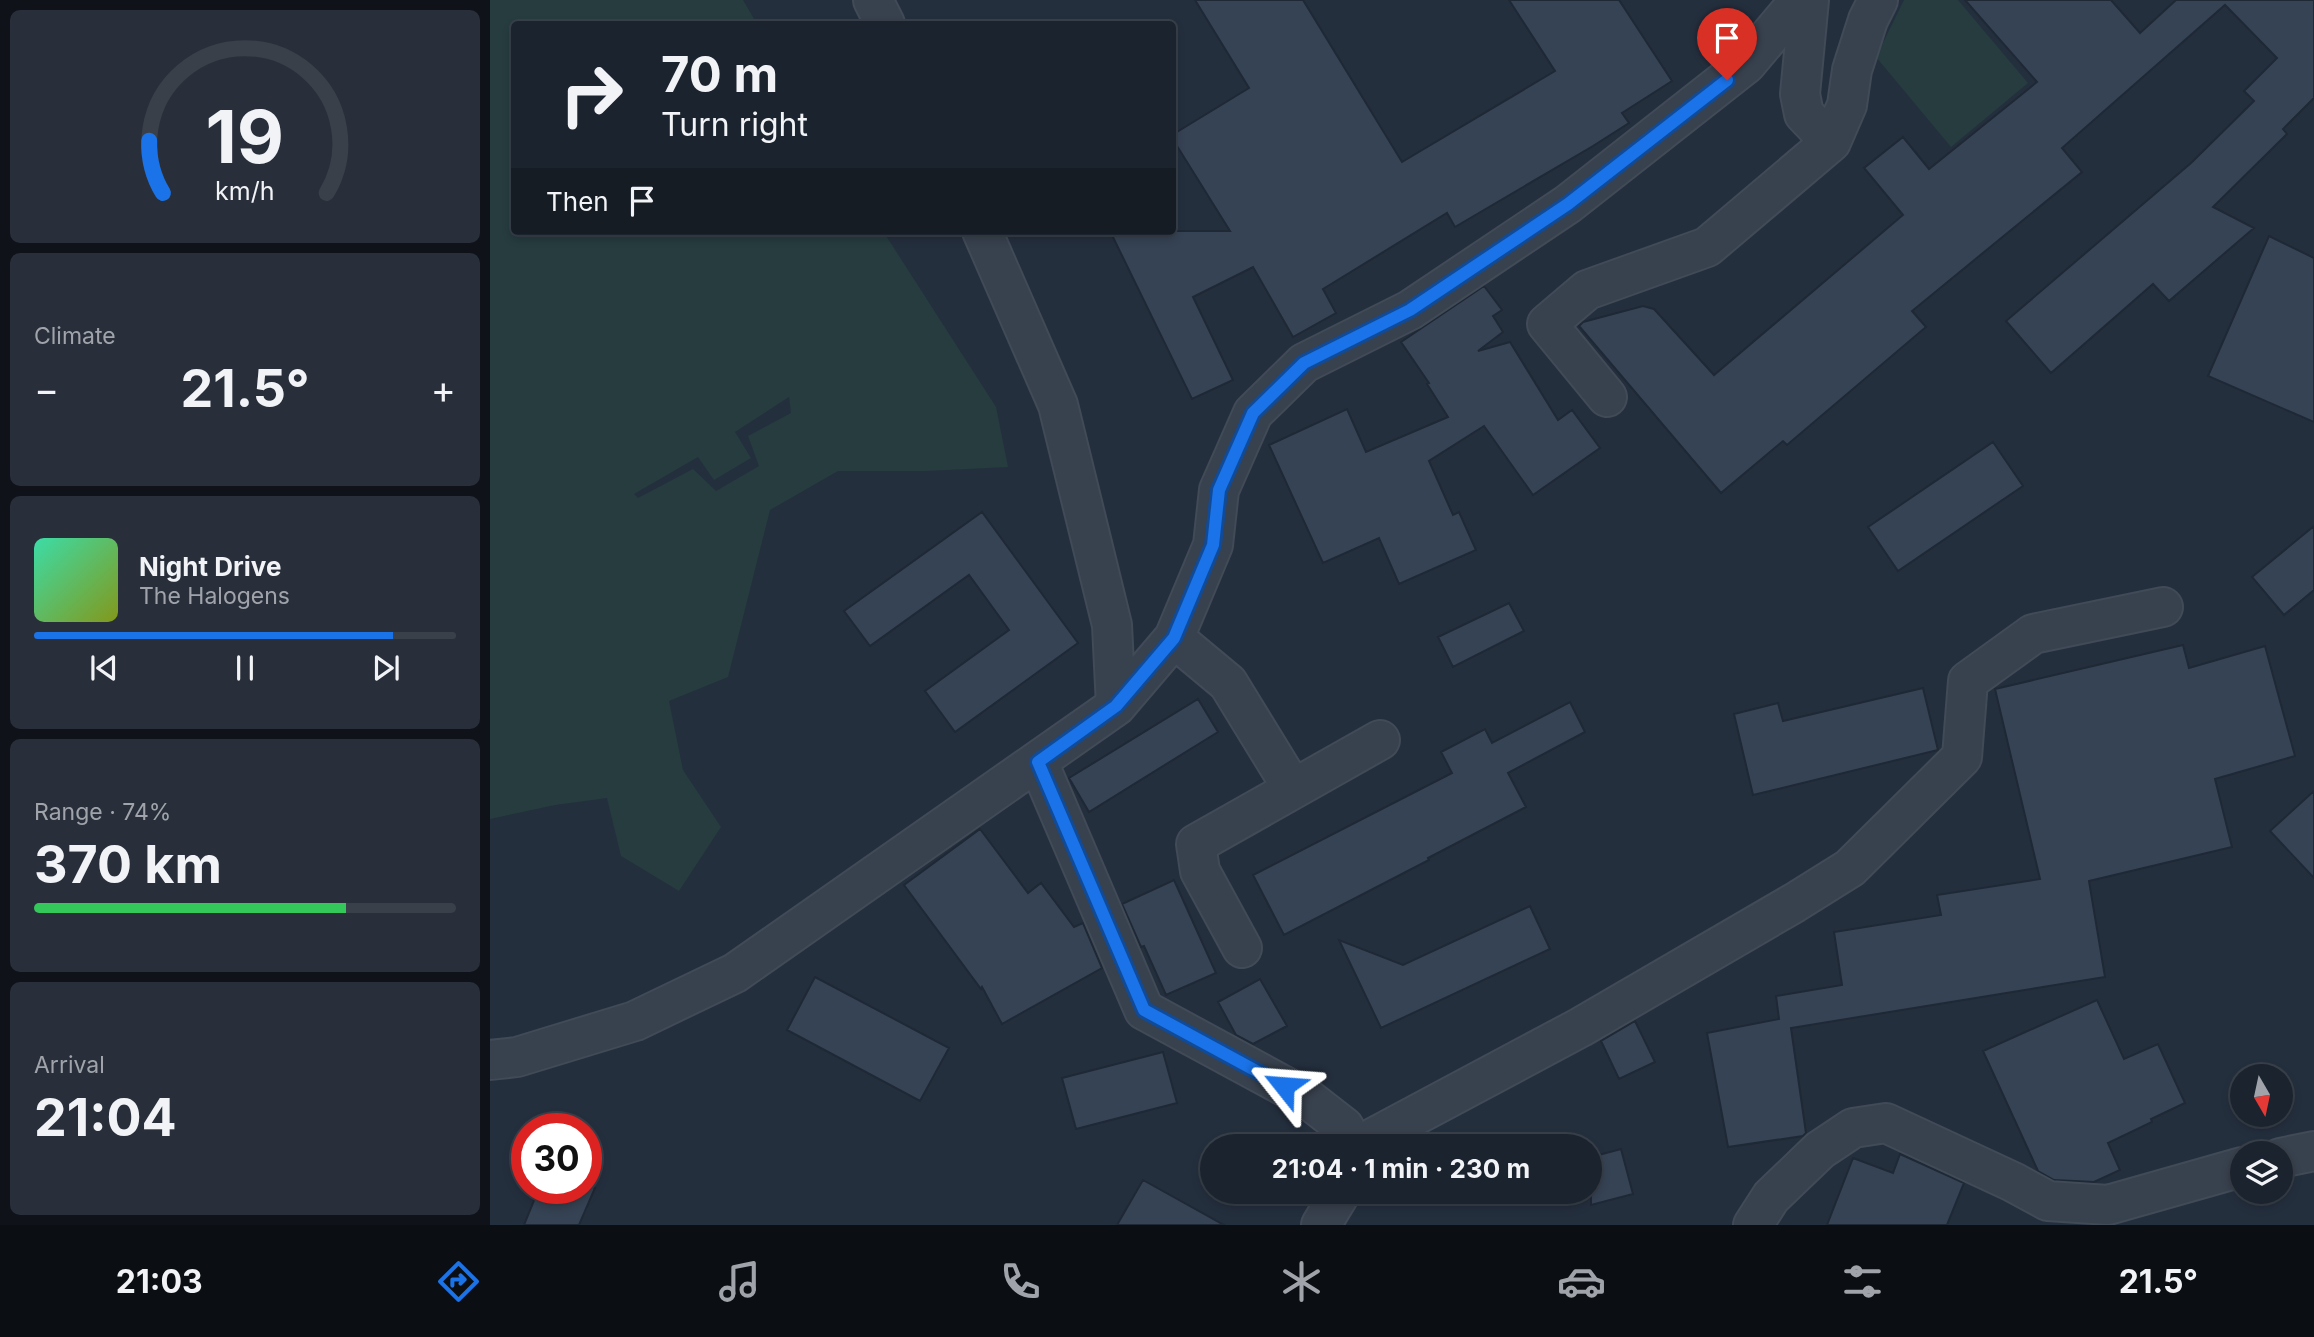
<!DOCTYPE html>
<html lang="en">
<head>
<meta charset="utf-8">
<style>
	:root { --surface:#1b232e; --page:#282f3a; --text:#f1f3f6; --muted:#a0a4aa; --line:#39404a; --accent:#1a73e8 }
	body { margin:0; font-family:Inter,sans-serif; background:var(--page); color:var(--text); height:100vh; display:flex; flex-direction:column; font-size:26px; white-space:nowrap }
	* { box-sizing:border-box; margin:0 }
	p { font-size:23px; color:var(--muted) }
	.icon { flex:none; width:38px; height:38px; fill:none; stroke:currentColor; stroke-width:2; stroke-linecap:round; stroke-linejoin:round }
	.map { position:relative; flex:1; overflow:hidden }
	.drawer { display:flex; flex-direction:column; gap:10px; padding:10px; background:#0f1319; width:490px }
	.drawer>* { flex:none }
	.guide { position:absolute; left:21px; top:21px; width:665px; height:214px; border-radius:7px; box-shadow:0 4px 10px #0003,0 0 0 2px var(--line); background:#1b232e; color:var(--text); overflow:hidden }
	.needle { width:46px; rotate:171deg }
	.fabs { position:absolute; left:1740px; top:1064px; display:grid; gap:14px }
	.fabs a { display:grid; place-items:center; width:63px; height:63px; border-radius:50%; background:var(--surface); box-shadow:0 4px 10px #0003,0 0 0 2px var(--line); font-size:35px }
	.speed { position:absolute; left:21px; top:1113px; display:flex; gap:14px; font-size:35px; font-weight:700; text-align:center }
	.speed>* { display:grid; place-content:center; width:91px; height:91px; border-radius:50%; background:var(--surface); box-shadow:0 4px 10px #0003,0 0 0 2px var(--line); line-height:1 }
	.speed .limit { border:10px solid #d22; background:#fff; color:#111 }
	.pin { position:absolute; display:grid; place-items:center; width:60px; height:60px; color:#fff; margin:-72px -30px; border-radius:50% 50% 50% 0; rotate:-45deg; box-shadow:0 0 7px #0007 }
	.pin .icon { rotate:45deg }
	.me { position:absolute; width:77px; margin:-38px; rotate:298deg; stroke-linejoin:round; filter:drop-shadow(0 0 5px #0008) }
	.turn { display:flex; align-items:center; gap:24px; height:147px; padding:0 35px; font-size:32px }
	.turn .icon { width:91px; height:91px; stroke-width:2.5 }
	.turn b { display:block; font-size:49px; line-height:60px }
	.then { display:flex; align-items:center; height:66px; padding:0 35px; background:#0003; gap:14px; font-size:26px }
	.big { font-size:52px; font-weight:700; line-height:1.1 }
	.drawer .widget { flex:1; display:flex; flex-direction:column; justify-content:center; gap:10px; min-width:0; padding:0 24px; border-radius:10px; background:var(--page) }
	.drawer .dial { align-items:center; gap:0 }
	.dial svg { height:182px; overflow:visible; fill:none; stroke:var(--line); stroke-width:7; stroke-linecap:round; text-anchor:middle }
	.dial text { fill:var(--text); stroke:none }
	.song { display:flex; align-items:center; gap:21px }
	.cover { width:84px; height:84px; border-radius:10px; background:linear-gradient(135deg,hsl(160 70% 55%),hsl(70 70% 35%)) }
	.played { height:7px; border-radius:4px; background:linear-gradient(90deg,var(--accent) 85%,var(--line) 85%) }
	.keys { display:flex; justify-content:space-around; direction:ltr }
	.heat { display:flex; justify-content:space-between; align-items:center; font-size:38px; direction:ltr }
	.charge { height:10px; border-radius:5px; background:linear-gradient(90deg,#34c759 74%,var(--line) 0) }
	.trip { position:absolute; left:710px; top:1134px; width:402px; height:70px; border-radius:35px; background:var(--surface); box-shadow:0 4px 10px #0003,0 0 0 2px var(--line); font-weight:700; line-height:70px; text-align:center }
	.tabs { display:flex; height:112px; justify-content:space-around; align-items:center; background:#0b0e12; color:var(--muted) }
	.tabs .icon { width:49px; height:49px }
	.tabs .active { color:var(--accent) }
	.tabs b { font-size:32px; color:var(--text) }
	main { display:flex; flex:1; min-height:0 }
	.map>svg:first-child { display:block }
</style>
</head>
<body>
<main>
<section class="drawer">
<div class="widget dial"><svg viewBox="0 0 100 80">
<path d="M14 69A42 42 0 1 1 86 69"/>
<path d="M14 69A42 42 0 0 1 8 46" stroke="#1a73e8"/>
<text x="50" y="56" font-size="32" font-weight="700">19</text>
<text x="50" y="72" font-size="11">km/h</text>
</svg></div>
<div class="widget"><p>Climate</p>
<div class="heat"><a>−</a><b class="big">21.5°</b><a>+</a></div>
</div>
<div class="widget">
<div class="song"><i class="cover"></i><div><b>Night Drive</b><p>The Halogens</p></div></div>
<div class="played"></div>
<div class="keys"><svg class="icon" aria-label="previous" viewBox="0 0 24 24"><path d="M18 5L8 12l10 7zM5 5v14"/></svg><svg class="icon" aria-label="pause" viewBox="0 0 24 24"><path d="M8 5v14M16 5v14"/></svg><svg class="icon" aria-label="next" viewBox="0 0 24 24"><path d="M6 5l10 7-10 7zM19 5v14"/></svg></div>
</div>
<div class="widget"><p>Range · 74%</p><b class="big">370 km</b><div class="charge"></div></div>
<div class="widget"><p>Arrival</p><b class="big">21:04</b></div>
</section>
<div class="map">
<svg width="1824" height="1225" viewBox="0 0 1824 1225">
	<rect width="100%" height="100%" fill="#242f3e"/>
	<!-- green -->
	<path fill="#263c3f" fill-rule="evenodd" d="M0 0H253L267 24H24V231H393L506 407 518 467 436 471H348L280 510 238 677 179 701 193 770 231 827 189 891 131 856 117 798 65 805 0 819ZM299 397 301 413 258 436 269 466 226 491 203 469 148 498 144 494 208 457 224 480 261 458 245 432Z
		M1414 0H1468L1538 83 1461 147 1386 57Z"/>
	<!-- building -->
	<path fill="#364354" stroke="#1f2835" stroke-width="2" d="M705 0H813L912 162 1065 71 1019 0H1129L1182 81 1132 113 1139 123 1103 146 965 227 957 213 833 289 846 313 803 337 763 267 703 297 743 380 702 399 620 231H740L682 138V135L759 88Z
		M1475 0H1621L1650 33 1686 0H1824V98L1793 129 1797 134 1723 207 1764 228 1679 301 1663 284 1561 373 1516 321 1701 163 1764 101 1754 91 1787 58 1735 5 1572 148 1592 172 1422 311 1436 327 1297 445 1293 441 1231 493 1089 326 1093 322 1153 306 1164 309 1224 375 1413 215 1374 168 1413 137 1439 169 1547 82Z
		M1779 236 1824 258V422L1718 376Z
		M994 286 1012 310 1003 316 1013 332 988 351 1020 342 1068 420 1082 410 1110 448 1043 495 994 426 939 461 963 515 969 512 986 550 909 584 889 538 833 563 779 445 857 409 876 452 958 417 937 384 939 383 911 342Z
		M1503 442 1533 486 1408 571 1378 527Z
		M492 512 588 643 465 732 435 691 519 630 479 575 380 646 354 611Z
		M1824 526V590L1794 615 1762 577Z
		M1019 603 1034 631 963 667 948 637Z
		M1693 645 1699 668 1775 646 1805 756 1725 779 1742 847 1599 881 1615 977 1301 1028 1316 1133 1313 1136 1238 1147 1217 1033 1289 1019 1286 996 1352 985 1344 932 1451 915 1447 895 1550 879 1505 689Z
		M1433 688 1448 750 1263 795 1244 714 1288 703 1293 721Z
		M708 699 728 732 599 812 579 778Z
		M1080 702 1095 732 1018 773 1036 807 938 858 939 860 794 935 763 875 962 773 951 752 995 729 1002 743Z
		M1824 791V878L1780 831Z
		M490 829 538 893 551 883 584 927 593 923 612 968 512 1024 492 987 491 989 414 885Z
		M684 880 726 973 676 995 654 946 651 947 632 904Z
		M1040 906 1060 949 891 1028 849 940 913 965Z
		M325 977 459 1048 430 1101 297 1030Z
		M770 979 797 1026 763 1044 746 1035 728 1002Z
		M1607 1000 1634 1059 1668 1044 1695 1103 1661 1119 1662 1122 1618 1143 1630 1170 1604 1182 1564 1180 1548 1171 1493 1051Z
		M1145 1021 1165 1062 1129 1079 1111 1041Z
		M673 1052 687 1103 586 1129 572 1078Z
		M1131 1149 1143 1194 1101 1205V1157Z
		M1410 1154 1474 1183 1457 1225H1337L1363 1158 1403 1173Z
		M653 1180 734 1225H627Z
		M49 1188H105L89 1225H34Z"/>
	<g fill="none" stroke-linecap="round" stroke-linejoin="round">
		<defs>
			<path id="minor" d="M383 0 395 24
				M1319 0 1310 94 1314 114 1341 142
				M492 231 568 405 622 625 626 706
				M1117 397 1057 324 1097 290 1217 247 1341 142 1357 105 1362 70 1378 20 1388 0
				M684 638 738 683 803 789
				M548 762 654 1010 818 1099 854 1127 863 1146
				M752 948 710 871 706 844 890 740
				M0 1060 27 1057 145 1021 245 973 626 706 684 638 723 545 729 490 763 413 814 363 920 310 1078 204 1256 64 1310 0
				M868 1146 1091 1027 1304 903 1360 868 1472 757 1478 681 1543 634 1673 607
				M1790 1158 1824 1151
				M831 1225 851 1192
				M1263 1225 1281 1197 1330 1150 1363 1128 1396 1123 1523 1182 1558 1201 1618 1205 1752 1167"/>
		</defs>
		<!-- minor casing -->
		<use href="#minor" stroke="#414a57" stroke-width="42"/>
		<!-- minor -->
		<use href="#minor" stroke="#38414e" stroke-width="38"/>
	</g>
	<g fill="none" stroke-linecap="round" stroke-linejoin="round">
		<defs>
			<path id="route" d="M794 1086 654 1010 548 762 626 706 684 638 723 545 729 490 763 413 814 363 920 310 1078 204 1237 80"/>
		</defs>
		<!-- route casing -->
		<use href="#route" stroke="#114b97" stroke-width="18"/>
		<!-- route -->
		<use href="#route" stroke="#1a73e8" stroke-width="12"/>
	</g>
</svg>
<div class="fabs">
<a><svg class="needle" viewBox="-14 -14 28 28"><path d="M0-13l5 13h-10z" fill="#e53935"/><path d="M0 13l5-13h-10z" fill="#a0a4aa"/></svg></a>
<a><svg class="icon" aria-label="layers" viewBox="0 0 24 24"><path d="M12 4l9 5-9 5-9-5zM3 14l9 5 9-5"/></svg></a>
</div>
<div class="speed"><div class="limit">30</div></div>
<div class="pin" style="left:1237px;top:80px;background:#d93025"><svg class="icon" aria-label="arrive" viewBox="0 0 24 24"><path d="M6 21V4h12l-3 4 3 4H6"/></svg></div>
<svg class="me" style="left:794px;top:1086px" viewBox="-20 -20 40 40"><path d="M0-17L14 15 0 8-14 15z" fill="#1a73e8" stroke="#fff" stroke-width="4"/></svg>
<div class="trip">21:04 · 1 min · 230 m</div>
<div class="guide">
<div class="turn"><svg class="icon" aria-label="right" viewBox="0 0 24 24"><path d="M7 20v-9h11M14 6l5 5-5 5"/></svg><div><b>70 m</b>Turn right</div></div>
<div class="then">Then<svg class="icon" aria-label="arrive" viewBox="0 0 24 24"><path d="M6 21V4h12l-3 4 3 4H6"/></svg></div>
</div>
</div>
</main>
<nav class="tabs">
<b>21:03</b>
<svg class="icon active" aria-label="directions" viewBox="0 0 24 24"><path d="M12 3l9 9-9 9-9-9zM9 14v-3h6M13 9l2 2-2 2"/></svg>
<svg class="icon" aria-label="music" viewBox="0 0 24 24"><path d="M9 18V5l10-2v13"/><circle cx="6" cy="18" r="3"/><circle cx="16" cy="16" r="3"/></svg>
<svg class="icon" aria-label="phone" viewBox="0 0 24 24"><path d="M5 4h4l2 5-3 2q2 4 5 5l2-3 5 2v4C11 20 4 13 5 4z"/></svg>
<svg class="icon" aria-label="climate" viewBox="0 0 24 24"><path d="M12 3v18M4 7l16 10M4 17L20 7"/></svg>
<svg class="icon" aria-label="car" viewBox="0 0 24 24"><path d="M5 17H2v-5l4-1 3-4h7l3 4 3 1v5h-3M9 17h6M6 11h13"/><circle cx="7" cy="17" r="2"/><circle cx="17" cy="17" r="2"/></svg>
<svg class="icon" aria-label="filters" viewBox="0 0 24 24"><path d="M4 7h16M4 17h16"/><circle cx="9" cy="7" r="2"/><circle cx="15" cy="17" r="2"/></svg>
<b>21.5°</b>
</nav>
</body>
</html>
